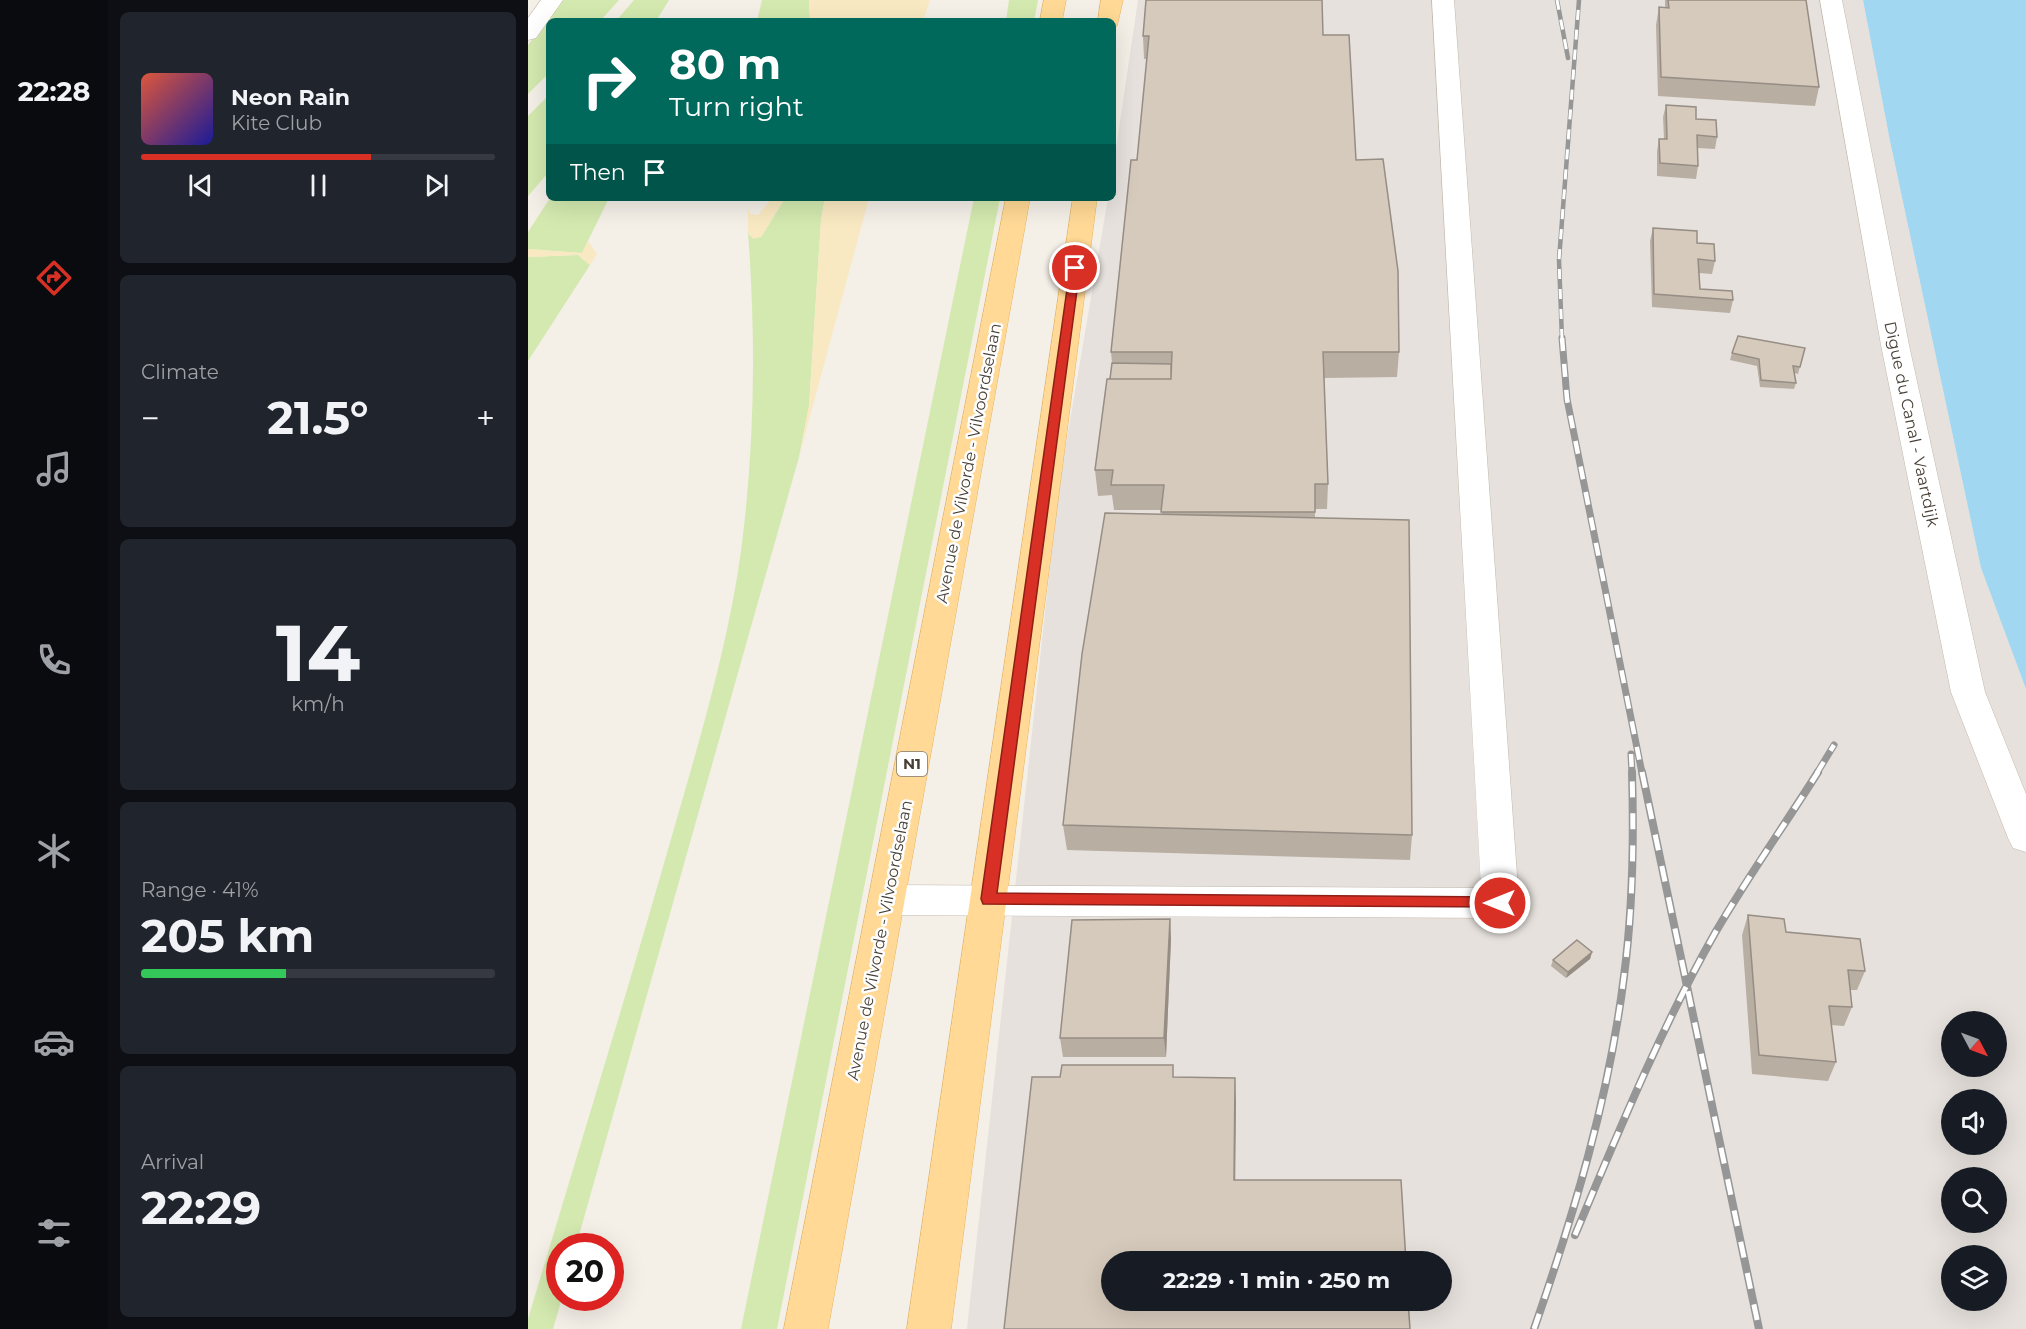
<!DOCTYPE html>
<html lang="en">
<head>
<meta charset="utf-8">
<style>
	:root { --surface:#171b24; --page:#20242c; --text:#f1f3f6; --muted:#9ea1a6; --line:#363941; --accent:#d93025 }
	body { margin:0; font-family:Montserrat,sans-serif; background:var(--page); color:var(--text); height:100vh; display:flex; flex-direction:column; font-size:22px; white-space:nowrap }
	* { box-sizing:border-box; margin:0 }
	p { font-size:20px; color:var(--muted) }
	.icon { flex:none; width:33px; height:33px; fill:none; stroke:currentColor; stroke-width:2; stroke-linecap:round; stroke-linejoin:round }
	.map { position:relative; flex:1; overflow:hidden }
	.drawer { display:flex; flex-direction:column; gap:12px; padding:12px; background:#0d0f14; width:420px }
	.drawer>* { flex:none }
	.guide { position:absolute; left:18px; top:18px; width:570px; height:183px; border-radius:9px; box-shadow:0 6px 24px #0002; background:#00695c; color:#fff; overflow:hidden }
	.needle { width:39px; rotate:131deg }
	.fabs { position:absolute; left:1413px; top:1011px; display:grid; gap:12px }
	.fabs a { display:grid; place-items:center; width:66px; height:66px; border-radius:50%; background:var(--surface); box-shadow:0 6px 24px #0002; font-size:30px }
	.speed { position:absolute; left:18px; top:1233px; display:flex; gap:12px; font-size:30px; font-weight:700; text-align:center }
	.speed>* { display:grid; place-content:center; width:78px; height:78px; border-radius:50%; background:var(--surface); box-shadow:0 6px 24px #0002; line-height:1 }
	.speed .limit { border:9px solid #d22; background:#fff; color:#111 }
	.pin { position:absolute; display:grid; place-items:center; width:51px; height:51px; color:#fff; margin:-26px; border:3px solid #fff; border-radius:50%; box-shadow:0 2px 6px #0007 }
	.me { position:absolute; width:66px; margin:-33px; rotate:270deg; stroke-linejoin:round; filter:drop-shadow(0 0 4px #0008) }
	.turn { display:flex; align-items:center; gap:21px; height:126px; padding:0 24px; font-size:27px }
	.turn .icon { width:78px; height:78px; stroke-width:2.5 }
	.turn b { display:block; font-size:42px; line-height:51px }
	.then { display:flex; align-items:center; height:57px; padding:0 24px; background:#0003; gap:12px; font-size:22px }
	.big { font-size:45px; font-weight:700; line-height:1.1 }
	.drawer .tile { flex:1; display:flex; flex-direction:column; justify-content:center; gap:9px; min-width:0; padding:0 21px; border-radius:9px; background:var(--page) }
	.drawer .dial { align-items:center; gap:0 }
	.dial b { font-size:78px; line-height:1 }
	.song { display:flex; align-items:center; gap:18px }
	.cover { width:72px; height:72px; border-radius:9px; background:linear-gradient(135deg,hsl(10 70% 55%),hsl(240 70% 35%)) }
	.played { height:6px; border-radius:3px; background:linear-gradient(90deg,var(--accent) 65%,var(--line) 65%) }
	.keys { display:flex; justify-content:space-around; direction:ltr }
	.heat { display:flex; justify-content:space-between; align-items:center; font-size:33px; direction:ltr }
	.charge { height:9px; border-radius:4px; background:linear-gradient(90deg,#34c759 41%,var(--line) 0) }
	.trip { position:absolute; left:573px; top:1251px; width:351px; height:60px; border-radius:30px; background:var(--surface); box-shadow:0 6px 24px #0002; font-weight:700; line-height:60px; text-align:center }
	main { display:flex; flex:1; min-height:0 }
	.tab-bar { display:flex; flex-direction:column; width:108px; justify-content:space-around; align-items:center; background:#090b0e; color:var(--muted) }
	.tab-bar .icon { width:42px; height:42px }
	.tab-bar .active { color:var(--accent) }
	.tab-bar b { font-size:27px; color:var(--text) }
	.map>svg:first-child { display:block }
</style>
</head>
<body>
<main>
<nav class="tab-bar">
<b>22:28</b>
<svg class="icon active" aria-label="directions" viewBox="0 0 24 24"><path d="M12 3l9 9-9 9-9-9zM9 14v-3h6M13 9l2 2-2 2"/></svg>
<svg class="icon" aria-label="music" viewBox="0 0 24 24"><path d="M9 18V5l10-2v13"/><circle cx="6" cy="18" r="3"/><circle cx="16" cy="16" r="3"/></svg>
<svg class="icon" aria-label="phone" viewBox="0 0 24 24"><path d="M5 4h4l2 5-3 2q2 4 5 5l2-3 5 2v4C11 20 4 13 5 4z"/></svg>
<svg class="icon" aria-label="climate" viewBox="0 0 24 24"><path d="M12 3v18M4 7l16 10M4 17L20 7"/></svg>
<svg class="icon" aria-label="car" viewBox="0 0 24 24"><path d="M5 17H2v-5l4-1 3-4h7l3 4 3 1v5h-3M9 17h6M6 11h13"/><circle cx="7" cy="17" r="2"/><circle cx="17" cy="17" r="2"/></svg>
<svg class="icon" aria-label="filters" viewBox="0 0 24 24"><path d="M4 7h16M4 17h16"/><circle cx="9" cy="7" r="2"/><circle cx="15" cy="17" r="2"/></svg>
</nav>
<section class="drawer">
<div class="tile">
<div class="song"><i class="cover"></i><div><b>Neon Rain</b><p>Kite Club</p></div></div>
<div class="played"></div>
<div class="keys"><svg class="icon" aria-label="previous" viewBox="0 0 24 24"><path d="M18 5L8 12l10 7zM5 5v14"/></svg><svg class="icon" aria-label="pause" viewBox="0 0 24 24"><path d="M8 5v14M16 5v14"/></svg><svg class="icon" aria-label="next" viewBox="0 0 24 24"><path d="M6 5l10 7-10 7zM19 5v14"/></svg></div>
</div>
<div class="tile"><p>Climate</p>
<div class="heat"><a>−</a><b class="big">21.5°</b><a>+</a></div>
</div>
<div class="tile dial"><b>14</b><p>km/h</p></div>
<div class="tile"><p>Range · 41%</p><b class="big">205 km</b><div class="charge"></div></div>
<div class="tile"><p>Arrival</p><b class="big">22:29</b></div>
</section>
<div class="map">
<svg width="1498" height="1329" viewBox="0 0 1498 1329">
	<rect width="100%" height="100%" fill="#f4efe7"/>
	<!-- industrial -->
	<path fill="#e6e1dc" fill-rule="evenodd" d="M610 0H1335L1362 141 1453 568 1498 689V1329H439L531 485 580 198H585V169ZM1424 1022H1468V1066H1424ZM1424 1100H1468V1144H1424ZM1424 1178H1468V1222H1424ZM1424 1256H1468V1300H1424ZM584 1262H914V1300H584Z"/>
	<!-- green -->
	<path fill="#d3e9af" d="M33 0H91L72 21H21V73L0 94V45Z
		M106 0H141L128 21H88Z
		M234 0H281L282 21H229Z
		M481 0H510L506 21H478Z
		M21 95V172L0 196V116Z
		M22 198H81L54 253 0 249V232Z
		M257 198H297L293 220 281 406 271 457 48 1246H32V1298H34L25 1329H0V1319C47 1161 96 1004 141 846 168 752 200 648 213 551 227 445 228 338 220 232L222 236 233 237Z
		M446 198H472L249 1329H213Z
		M50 255 62 265 0 361V257Z"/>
	<!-- sand -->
	<path fill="#f9e9c2" d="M281 0H402L395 21H282Z
		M244 198H257L233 237 225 239 220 232V208L222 214 230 215Z
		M297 198H341L271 457 281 406 293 220Z
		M60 241 69 254 62 265 50 255 0 257V249L54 253Z"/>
	<!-- water -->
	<path fill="#a2d7f2" d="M1335 0H1498V689L1453 568 1362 141Z"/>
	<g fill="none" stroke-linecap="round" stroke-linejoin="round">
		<defs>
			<path id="minor" d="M13 0H35L8 38 0 40V18Z
				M904 0H926L991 903 985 914 972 918 359 915 346 911 340 900 346 889 359 885 953 888Z
				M1292 0H1314L1381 345 1457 692 1498 794V852L1485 848 1480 838 1423 692 1353 345Z"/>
			<path id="major" d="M516 0H538L534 21H512Z
				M573 0H595L589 26H585V21H570Z
				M478 198H502L300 1329H256Z
				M545 198H569L423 1329H379Z"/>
		</defs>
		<!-- minor casing -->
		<use href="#minor" stroke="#c2b9ac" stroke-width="1"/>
		<!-- major casing -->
		<use href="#major" stroke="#e6b563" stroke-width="1"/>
		<!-- minor -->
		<use href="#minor" fill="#fff" fill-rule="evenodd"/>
		<!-- major -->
		<use href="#major" fill="#ffd995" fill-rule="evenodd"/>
		<defs>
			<path id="rail-far2" d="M1029 0 1040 58
				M1034 339 1031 260 1051 0"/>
			<path id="rail-far1" d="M1034 338 1039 399 1114 773
				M1103 754 1104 773
				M1289 773 1306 745"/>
			<path id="rail" d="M1114 772 1231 1329
				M1047 1235C1090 1133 1132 1030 1187 933 1219 878 1256 826 1290 772
				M1006 1329C1046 1214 1081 1098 1096 976 1105 908 1106 840 1104 772"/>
		</defs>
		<!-- rail-far2 casing -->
		<use href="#rail-far2" stroke="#969696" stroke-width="4.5"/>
		<!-- rail-far1 casing -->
		<use href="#rail-far1" stroke="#969696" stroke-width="7"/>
		<!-- rail casing -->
		<use href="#rail" stroke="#969696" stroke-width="8"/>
		<!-- rail-far2 -->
		<use href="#rail-far2" stroke="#fff" stroke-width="3" stroke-dasharray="10" stroke-linecap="butt"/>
		<!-- rail-far1 -->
		<use href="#rail-far1" stroke="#fff" stroke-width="4.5" stroke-dasharray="13" stroke-linecap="butt"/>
		<!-- rail -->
		<use href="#rail" stroke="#fff" stroke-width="5" stroke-dasharray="16" stroke-linecap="butt"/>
	</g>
	<!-- wall -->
	<path fill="#b8aea2" d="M1137 0H1278L1291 87 1287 106 1130 96 1128 25 1131 7 1137 8Z
		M795 35 828 160 871 352 869 377 796 378 800 484 799 509H787V517L884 835 882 860 539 850 535 825 634 514V510H586L584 495 570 496 567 470 584 363 583 352 609 160 619 59H616L615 36Z
		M1138 105 1168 119 1189 137 1187 149 1169 148 1170 166 1168 179 1129 176V152L1131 139H1136L1135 117Z
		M1125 228 1169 243 1187 261 1184 274 1171 273 1172 289 1205 300 1202 313 1124 307 1122 241Z
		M1277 348 1270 374 1266 373 1268 383 1266 389 1232 387 1229 366 1202 360 1204 353Z
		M1220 915 1258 932 1337 971 1329 990H1322L1324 1007 1316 1026 1303 1025 1308 1062 1300 1081 1224 1074 1214 935Z
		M642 919 643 939 638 1057H535L532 1038Z
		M1064 952 1062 959 1038 978 1023 966 1025 960Z"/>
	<!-- shaded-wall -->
	<path fill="#968d84" d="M642 919 643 939 638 1057 636 1038Z
		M1064 952 1062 959 1038 978 1040 972Z
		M707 1078 708 1102 707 1203 706 1180Z"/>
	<!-- building -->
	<path fill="#d6cabc" stroke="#968d84" stroke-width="1.5" d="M618 0H794L795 35H821L828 160 855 159 870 271 871 352H795L800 484H787V512H633L636 485H583L585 470H567L579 379H643L644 352H583L603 160H609L621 36H615Z
		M1140 0H1278L1291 87 1133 77 1131 7 1141 8Z
		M1138 105 1168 107V119L1188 120 1189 137 1169 135 1170 166 1132 163 1131 139H1139Z
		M1125 228 1169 231V243L1186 244 1187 261 1170 259 1172 289 1204 291 1205 300 1126 294Z
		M1210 336 1277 348 1272 367 1265 366 1268 383 1233 380 1231 359 1204 353Z
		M584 363 643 364V379H582Z
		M577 513 881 520 884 835 535 825 554 654Z
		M1220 915 1256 919 1258 932 1332 939 1337 971 1320 970 1324 1007 1301 1006 1308 1062 1231 1055Z
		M642 919 636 1038H532L544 920Z
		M1049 940 1064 952 1040 972 1025 960Z
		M534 1065H645V1077L707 1078 706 1180H873L878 1262H584V1300H880L882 1329H476L504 1077H532Z"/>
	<!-- route -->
	<path fill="#d93025" stroke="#8d1f18" stroke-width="1.5" d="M547 265 552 268 469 893 972 897 980 903 978 907 455 904 453 899 542 268Z"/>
	<g text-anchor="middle" stroke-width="5" stroke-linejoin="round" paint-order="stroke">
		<!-- shield labels -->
		<rect fill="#fff" stroke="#7e7972" stroke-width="1.5" x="369" y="752" width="30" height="24" rx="4.5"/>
		<g font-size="15" font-weight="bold" fill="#473f36">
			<text x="384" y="769">N1</text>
		</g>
		<!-- street labels -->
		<g font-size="16" fill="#473f36" stroke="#fff">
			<text transform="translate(1384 424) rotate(78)" y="6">Digue du Canal - Vaartdijk</text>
			<text transform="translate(440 463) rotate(-79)" y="6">Avenue de Vilvorde - Vilvoordselaan</text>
			<text transform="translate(351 940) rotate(-79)" y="6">Avenue de Vilvorde - Vilvoordselaan</text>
		</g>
	</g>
</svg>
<div class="fabs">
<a><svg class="needle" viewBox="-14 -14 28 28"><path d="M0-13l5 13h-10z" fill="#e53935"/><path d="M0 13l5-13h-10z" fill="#9ea1a6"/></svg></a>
<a><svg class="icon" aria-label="sound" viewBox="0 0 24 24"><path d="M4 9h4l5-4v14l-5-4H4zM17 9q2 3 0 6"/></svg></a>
<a><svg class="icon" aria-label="search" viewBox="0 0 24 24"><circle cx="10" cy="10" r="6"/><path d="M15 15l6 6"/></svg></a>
<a><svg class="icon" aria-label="layers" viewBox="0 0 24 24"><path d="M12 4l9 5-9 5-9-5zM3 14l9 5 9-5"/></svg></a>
</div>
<div class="speed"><div class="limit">20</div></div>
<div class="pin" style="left:547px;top:268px;background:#d93025"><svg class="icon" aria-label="arrive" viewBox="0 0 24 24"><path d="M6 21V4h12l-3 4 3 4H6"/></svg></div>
<svg class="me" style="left:972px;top:903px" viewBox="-20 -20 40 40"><circle r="17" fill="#d93025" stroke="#fff" stroke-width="3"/><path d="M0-11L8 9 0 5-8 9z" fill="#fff"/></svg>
<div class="trip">22:29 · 1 min · 250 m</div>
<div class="guide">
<div class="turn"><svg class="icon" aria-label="right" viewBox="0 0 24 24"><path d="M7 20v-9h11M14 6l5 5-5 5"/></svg><div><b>80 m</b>Turn right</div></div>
<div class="then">Then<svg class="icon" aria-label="arrive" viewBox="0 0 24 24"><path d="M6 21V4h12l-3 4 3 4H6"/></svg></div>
</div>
</div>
</main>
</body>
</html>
